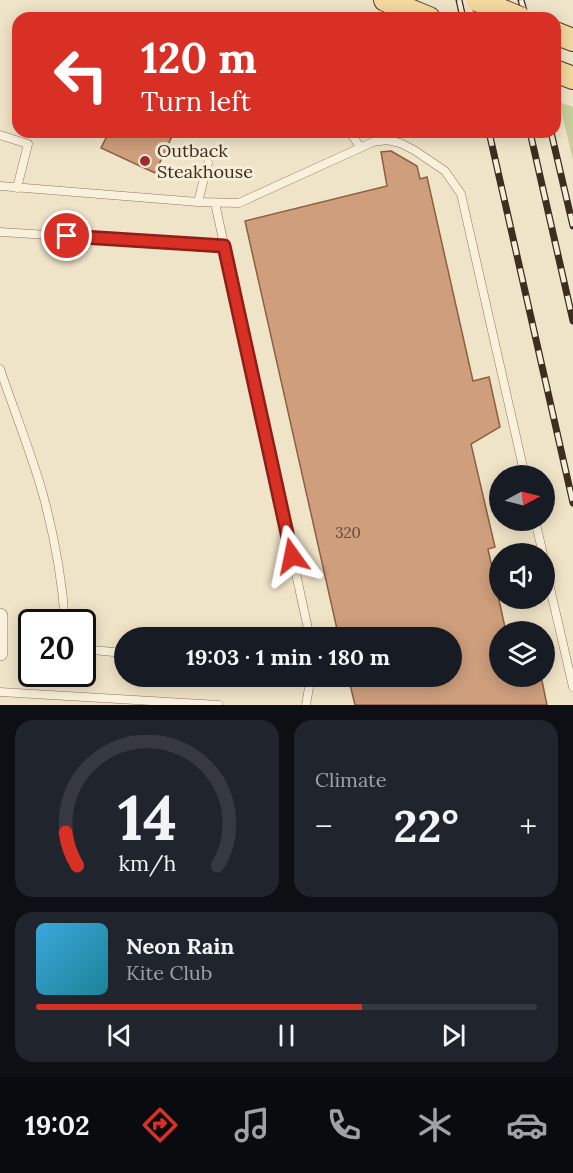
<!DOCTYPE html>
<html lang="en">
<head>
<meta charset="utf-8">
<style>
	:root { --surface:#171b24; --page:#20242c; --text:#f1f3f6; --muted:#9ea1a6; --line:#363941; --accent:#d93025 }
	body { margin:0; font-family:Lora,serif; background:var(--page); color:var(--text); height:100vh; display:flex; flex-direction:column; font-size:22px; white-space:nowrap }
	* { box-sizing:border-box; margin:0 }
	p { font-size:20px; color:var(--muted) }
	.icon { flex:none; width:33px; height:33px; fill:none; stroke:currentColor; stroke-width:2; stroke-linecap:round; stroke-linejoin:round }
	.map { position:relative; height:705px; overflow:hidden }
	.sheet { display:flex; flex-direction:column; gap:15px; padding:15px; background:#0d0f14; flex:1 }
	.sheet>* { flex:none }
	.hud { position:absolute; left:12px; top:12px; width:549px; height:126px; border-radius:18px; box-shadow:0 3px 15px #0003; background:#d93025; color:#fff; overflow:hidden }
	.needle { width:39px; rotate:83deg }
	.controls { position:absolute; left:489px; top:465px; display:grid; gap:12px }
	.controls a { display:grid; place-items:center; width:66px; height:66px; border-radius:50%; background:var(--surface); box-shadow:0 3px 15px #0003; font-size:30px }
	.speed { position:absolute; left:18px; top:609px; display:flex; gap:12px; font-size:30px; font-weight:700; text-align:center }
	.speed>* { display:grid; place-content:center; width:78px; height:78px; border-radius:50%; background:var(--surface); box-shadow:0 3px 15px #0003; line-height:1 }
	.speed .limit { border:3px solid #111; border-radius:9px; background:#fff; color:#111 }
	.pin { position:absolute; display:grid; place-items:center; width:51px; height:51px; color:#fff; margin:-26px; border:3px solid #fff; border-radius:50%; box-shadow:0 2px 6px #0007 }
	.me { position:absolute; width:66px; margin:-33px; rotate:348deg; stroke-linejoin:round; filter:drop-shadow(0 0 4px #0008) }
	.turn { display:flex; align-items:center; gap:21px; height:126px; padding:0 30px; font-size:27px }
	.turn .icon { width:78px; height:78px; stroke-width:2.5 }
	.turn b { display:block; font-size:42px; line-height:51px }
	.big { font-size:45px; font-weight:700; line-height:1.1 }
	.sheet .card { flex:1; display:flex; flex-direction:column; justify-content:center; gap:9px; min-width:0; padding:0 21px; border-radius:18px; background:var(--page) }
	.sheet .dial { align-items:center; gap:0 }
	.dial svg { height:156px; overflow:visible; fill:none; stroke:var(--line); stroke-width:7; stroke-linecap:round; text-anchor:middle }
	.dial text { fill:var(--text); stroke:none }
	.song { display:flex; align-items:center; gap:18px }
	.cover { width:72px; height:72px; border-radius:9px; background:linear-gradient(135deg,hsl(200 70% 55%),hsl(190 70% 35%)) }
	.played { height:6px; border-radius:3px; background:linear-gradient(90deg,var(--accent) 65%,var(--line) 65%) }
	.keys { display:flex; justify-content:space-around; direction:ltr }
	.heat { display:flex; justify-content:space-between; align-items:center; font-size:33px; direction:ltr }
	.sheet .tiles { flex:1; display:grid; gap:15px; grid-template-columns:1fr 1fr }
	.card:last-child { grid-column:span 2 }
	.trip { position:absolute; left:114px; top:627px; width:348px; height:60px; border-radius:30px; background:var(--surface); box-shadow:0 3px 15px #0003; font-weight:700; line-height:60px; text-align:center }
	.menu { display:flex; height:96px; justify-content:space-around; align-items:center; background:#090b0e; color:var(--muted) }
	.menu .icon { width:42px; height:42px }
	.menu .on { color:var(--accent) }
	.menu b { font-size:27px; color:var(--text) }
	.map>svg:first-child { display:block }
</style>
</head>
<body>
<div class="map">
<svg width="573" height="705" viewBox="0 0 573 705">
	<rect width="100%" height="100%" fill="#f0e4c8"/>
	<!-- green -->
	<path fill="#c9cf9b" d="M559 102 573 107V160Z"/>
	<!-- building -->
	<path fill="#cf9f7d" stroke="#8d5f41" stroke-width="1.5" d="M109 132H174L155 173 101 148Z
		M391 151 417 166 420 179 427 177 473 381 489 377 500 427 471 444 495 547 488 549 506 632H500V676H541L547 705H355L348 676H452V638H339L245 221 387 186 381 152Z"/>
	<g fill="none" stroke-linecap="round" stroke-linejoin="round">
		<defs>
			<path id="lane" d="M350 132 360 147
				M0 135 28 144 17 188
				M0 186 198 202 239 203 373 142 387 140 400 143 414 150 445 171 461 194 525 476
				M198 202 208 163
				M215 203 310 638
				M0 232 224 246
				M0 369C14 410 30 450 42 491 54 534 62 578 65 622
				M535 520 543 554
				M544 562 573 687
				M82 649 124 653
				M0 692 219 705
				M306 705 311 676"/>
			<path id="street" d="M0 616V653"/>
			<path id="primary" d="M385 0 429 18
				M555 33 573 40
				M555 71 573 78"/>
		</defs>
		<!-- lane casing -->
		<use href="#lane" stroke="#8d765c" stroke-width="9"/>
		<!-- street casing -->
		<use href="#street" stroke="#8d765c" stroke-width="16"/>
		<!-- primary casing -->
		<use href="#primary" stroke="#5b4430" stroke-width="24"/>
		<!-- lane -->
		<use href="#lane" stroke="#faf1dc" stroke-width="8"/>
		<!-- street -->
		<use href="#street" stroke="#faf1dc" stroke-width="15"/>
		<!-- primary -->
		<use href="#primary" stroke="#f3d9a0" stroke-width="22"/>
		<defs>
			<path id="rail" d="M459 0 463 18
				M500 0 504 18
				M521 0 526 18
				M489 132 573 503
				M530 132 573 321
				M551 132 573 226"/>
		</defs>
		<!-- rail casing -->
		<use href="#rail" stroke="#3d2e20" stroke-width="7"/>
		<!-- rail -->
		<use href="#rail" stroke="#f7eed8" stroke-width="4.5" stroke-dasharray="14" stroke-linecap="butt"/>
		<defs>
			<path id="primary-bridge" d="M477 0 520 18"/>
		</defs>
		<!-- primary-bridge casing -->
		<use href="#primary-bridge" stroke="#5b4430" stroke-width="24" stroke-linecap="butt"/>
		<!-- primary-bridge -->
		<use href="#primary-bridge" stroke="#f3d9a0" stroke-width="22"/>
	</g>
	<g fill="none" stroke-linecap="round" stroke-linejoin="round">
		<defs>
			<path id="route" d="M67 236 224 246 292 556"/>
		</defs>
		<!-- route casing -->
		<use href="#route" stroke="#8d1f18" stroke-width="15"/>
		<!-- route -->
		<use href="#route" stroke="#d93025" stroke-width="10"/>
	</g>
	<!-- markers -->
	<circle fill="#9e2a2b" stroke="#f7eed8" stroke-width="2" cx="145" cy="161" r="6"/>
	<g text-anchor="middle" stroke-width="6" stroke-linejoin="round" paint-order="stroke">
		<!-- number labels -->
		<g font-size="15" fill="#624a37">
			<text x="348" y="538">320</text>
		</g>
		<!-- poi labels -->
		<g font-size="18" fill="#3d2e20" stroke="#f7eed8" text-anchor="start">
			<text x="157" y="157">Outback<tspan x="157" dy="21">Steakhouse</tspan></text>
		</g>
	</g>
</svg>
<div class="controls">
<a><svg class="needle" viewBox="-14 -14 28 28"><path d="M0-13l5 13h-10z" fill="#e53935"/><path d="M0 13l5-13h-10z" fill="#9ea1a6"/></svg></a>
<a><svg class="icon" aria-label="sound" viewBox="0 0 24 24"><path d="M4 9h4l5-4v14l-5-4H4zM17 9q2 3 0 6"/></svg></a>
<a><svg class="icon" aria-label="layers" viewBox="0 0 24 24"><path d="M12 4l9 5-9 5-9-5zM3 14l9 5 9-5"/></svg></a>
</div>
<div class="speed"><div class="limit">20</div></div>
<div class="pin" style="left:67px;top:236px;background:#d93025"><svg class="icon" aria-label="arrive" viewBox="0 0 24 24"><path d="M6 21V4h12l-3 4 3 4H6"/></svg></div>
<svg class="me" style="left:292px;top:556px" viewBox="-20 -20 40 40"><path d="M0-17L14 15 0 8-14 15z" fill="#d93025" stroke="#fff" stroke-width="4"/></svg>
<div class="trip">19:03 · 1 min · 180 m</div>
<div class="hud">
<div class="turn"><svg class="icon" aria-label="left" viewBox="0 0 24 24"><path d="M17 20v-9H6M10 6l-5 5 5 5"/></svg><div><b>120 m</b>Turn left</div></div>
</div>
</div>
<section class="sheet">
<div class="tiles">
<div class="card dial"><svg viewBox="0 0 100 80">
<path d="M14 69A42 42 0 1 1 86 69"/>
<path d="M14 69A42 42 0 0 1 8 52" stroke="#d93025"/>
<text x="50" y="56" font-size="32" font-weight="700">14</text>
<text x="50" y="72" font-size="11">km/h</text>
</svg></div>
<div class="card"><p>Climate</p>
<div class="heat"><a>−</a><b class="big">22°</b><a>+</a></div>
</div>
<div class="card">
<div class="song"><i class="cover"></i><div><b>Neon Rain</b><p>Kite Club</p></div></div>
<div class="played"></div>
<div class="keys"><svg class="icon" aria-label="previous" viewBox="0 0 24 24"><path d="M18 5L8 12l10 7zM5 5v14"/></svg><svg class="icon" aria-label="pause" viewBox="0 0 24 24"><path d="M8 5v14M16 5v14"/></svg><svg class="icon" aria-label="next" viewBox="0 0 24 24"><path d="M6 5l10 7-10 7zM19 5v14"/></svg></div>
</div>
</div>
</section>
<nav class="menu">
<b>19:02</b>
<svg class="icon on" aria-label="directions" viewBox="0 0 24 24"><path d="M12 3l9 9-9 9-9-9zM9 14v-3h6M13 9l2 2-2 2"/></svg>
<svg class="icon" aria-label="music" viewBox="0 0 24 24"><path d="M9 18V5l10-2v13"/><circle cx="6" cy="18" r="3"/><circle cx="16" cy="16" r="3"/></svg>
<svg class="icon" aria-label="phone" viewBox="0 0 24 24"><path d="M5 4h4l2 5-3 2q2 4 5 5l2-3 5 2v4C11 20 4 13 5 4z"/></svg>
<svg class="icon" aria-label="climate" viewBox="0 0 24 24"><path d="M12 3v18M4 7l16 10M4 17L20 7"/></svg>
<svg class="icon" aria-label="car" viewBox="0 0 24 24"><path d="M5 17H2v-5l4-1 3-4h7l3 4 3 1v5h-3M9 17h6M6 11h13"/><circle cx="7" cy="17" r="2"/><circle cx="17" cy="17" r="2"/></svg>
</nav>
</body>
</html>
